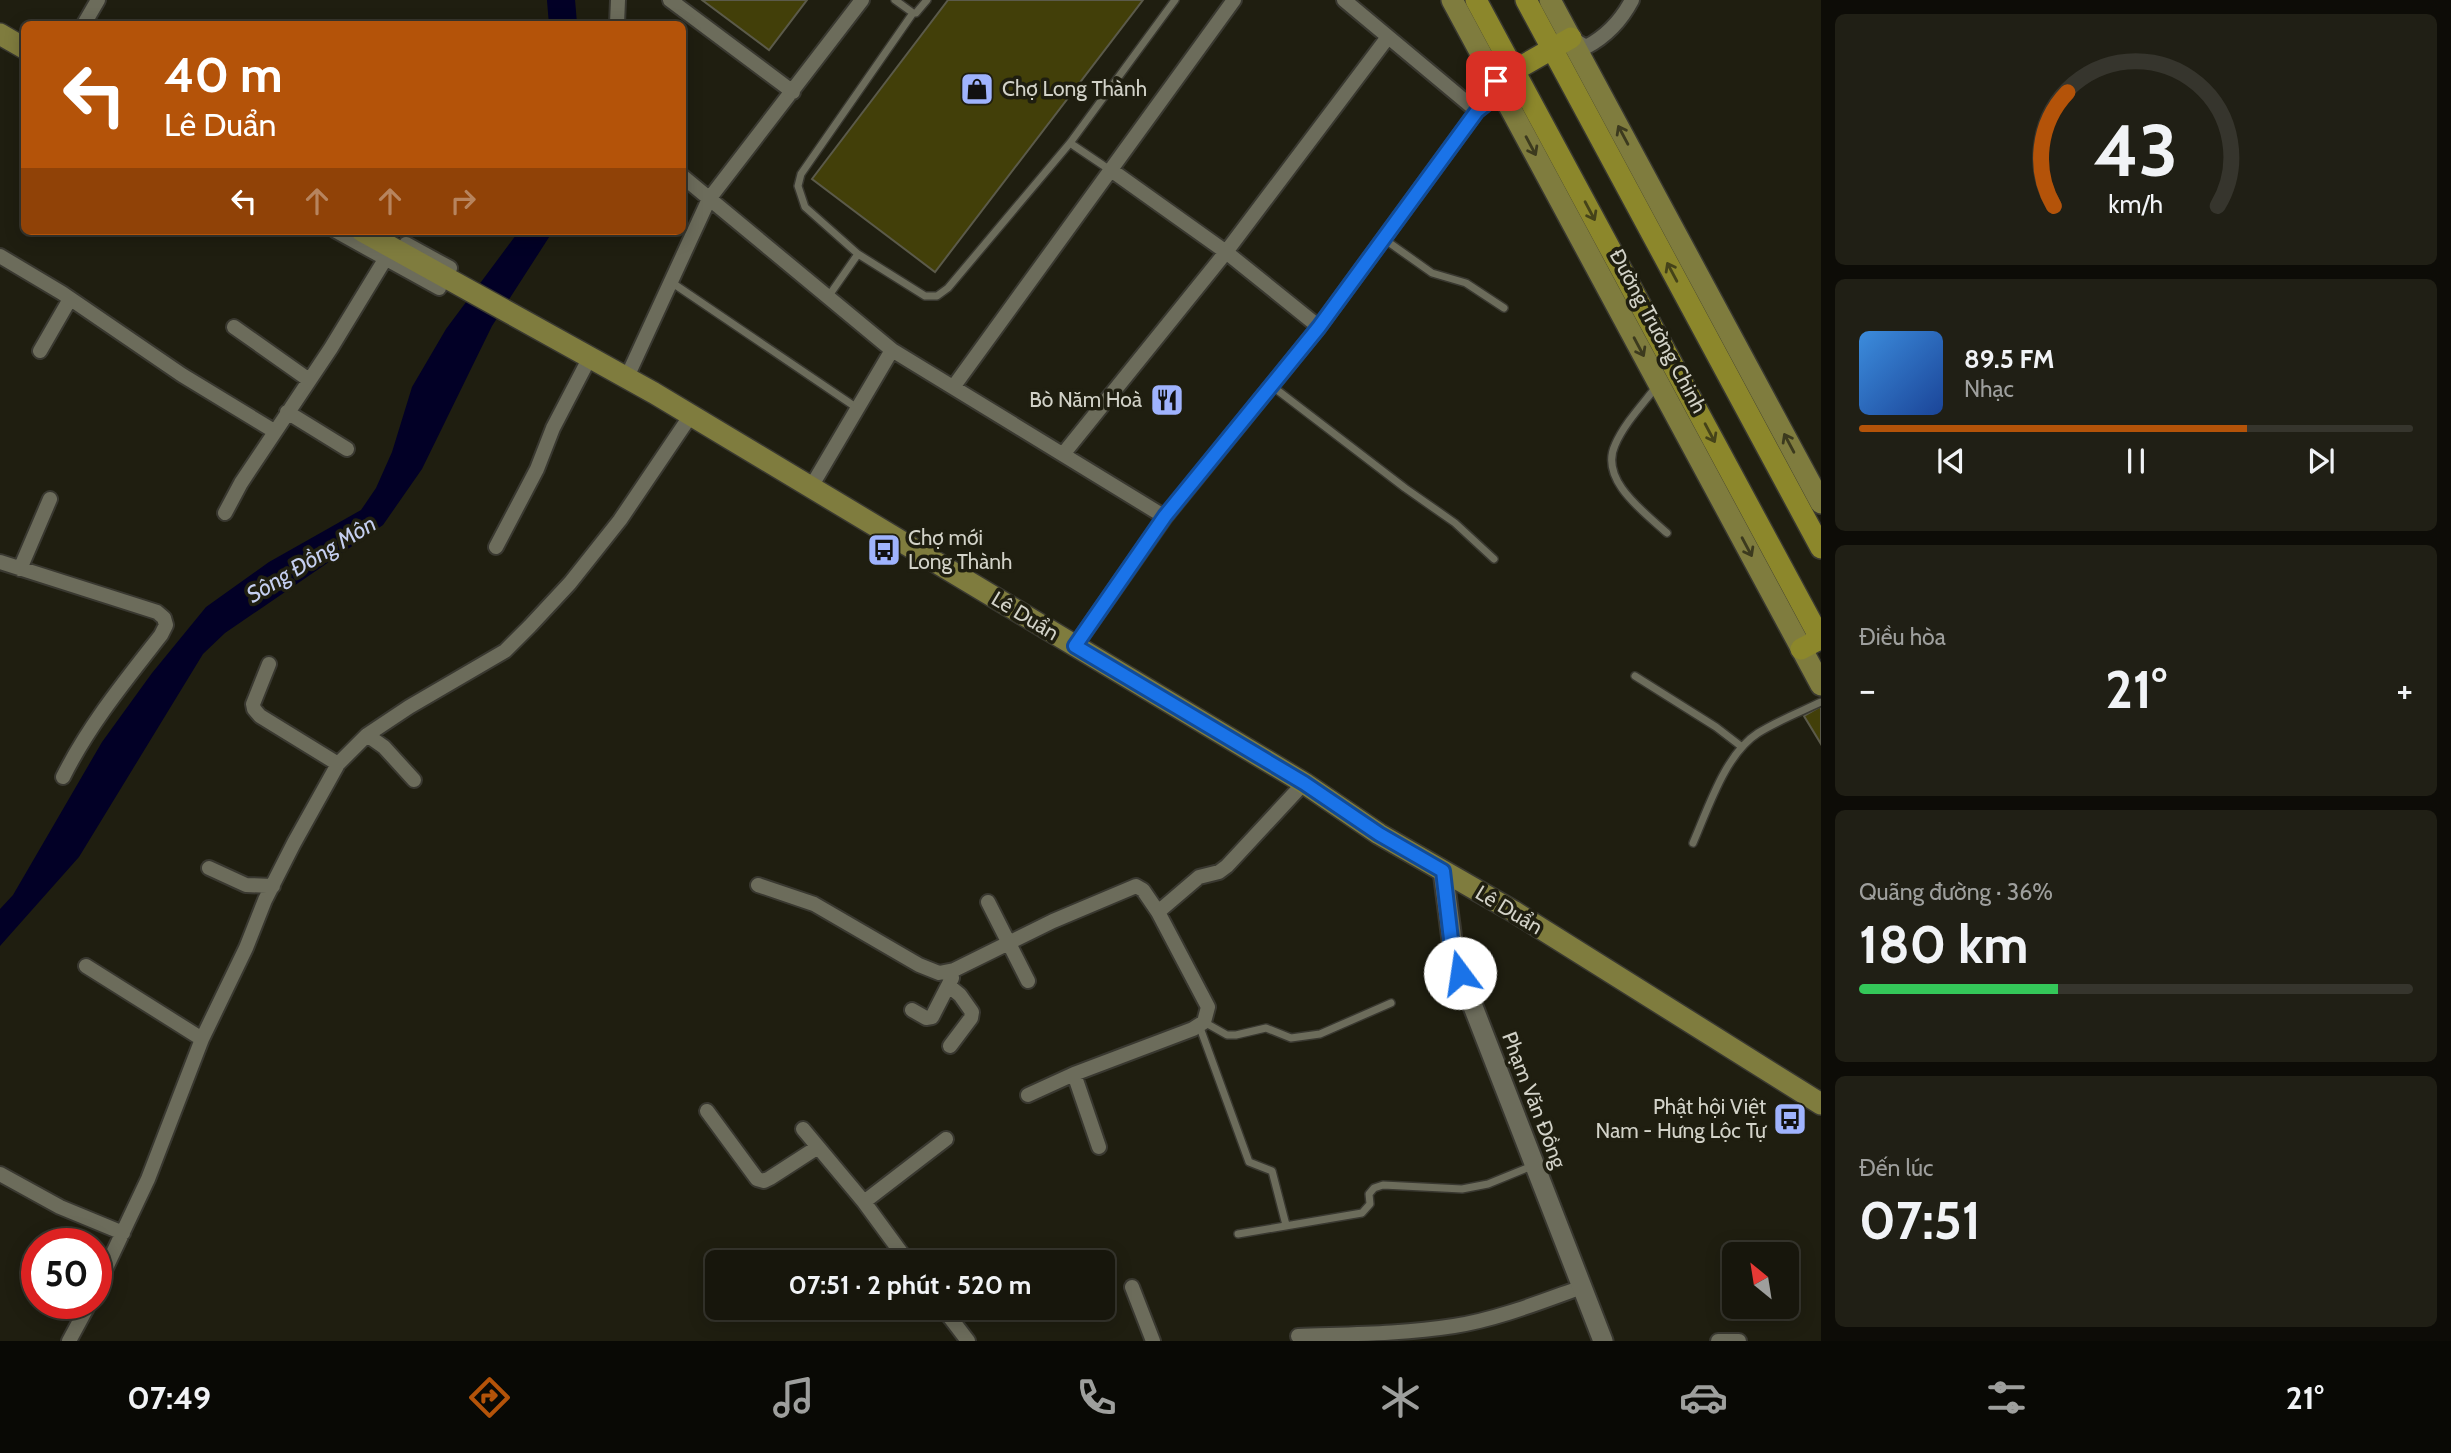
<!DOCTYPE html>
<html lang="vi">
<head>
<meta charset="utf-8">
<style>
	:root { --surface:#17160c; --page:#201f15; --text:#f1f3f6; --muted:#9e9f9d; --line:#36352d; --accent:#b45309 }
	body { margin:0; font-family:Cabin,sans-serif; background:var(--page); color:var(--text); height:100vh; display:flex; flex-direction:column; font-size:26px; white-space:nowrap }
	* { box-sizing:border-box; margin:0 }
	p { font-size:23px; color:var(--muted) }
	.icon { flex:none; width:38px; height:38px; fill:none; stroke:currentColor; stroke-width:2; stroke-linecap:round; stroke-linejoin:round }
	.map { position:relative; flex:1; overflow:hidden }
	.drawer { display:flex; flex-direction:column; gap:14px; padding:14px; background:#0d0c07; width:630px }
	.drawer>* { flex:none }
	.guide { position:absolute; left:21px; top:21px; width:665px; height:214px; border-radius:10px; box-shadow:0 4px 18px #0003,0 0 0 2px var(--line); background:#b45309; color:#fff; overflow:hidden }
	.needle { width:46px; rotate:330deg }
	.buttons { position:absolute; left:1722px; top:1242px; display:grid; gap:14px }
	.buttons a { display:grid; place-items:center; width:77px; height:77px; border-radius:10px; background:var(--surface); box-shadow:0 4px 18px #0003,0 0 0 2px var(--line); font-size:35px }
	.speed { position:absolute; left:21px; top:1228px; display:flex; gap:14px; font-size:35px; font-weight:700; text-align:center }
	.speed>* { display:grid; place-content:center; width:91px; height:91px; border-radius:50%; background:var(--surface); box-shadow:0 4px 18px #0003,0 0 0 2px var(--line); line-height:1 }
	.speed .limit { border:10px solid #d22; background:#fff; color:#111 }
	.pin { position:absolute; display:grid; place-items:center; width:60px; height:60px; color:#fff; margin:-30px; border-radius:14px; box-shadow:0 4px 10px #0006 }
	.me { position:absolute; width:77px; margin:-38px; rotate:346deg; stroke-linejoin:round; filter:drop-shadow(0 0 5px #0008) }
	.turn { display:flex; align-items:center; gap:24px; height:147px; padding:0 28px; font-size:32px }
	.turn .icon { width:91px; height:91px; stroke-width:2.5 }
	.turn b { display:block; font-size:49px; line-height:60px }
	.lanes { display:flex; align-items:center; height:66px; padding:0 28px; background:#0003; justify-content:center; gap:35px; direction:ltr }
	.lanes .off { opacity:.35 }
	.big { font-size:52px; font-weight:700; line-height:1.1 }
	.drawer .tile { flex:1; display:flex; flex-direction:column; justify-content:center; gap:10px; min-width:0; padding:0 24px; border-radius:10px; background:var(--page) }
	.drawer .dial { align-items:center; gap:0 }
	.dial svg { height:182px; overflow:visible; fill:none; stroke:var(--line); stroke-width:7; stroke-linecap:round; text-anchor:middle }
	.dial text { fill:var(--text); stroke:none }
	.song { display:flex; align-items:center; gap:21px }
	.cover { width:84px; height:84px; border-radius:10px; background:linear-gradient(135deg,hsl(210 70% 55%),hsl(220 70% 35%)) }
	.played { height:7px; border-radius:4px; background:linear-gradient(90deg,var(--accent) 70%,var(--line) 70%) }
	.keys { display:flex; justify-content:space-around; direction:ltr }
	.heat { display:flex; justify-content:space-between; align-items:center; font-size:38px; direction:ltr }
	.charge { height:10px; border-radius:5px; background:linear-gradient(90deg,#34c759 36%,var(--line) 0) }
	.trip { position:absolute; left:705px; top:1250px; width:410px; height:70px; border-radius:10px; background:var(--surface); box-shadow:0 4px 18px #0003,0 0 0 2px var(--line); font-weight:700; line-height:70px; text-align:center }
	.tabs { display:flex; height:112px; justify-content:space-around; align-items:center; background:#090905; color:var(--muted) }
	.tabs .icon { width:49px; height:49px }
	.tabs .current { color:var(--accent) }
	.tabs b { font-size:32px; color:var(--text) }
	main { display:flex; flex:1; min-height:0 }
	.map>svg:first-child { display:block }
</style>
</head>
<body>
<main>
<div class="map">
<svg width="1821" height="1341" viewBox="0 0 1821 1341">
	<rect width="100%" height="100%" fill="#1f1e10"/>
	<!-- water -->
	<path fill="#020026" d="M519 231H553L492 326 422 469 383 525 225 633 203 654 79 857 0 946V909L13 895 102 742 152 673 206 607 269 562 361 510 376 488 392 452 412 387 446 329Z"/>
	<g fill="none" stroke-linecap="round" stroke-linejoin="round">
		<!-- river -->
		<path stroke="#020026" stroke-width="28" d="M561 0 563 24"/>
	</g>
	<!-- building -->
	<path fill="#423f09" stroke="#5b5a4a" stroke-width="2" d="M702 0H807L769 50Z
		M948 0H1143L935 272 812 179Z
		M1821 706V744L1804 716Z"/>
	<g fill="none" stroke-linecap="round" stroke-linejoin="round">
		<defs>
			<path id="lane" d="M895 0 913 13H916L927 0
				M913 13 801 174 798 186 805 207 858 254 925 296H937L948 288 1070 143 1175 0
				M24 86V89
				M1070 143 1110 170
				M1384 239 1432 273 1466 283 1504 308
				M671 282 857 408
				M828 297 858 254
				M1272 386 1405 488 1455 523 1494 559
				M1656 387C1642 405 1624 424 1615 445 1599 480 1644 512 1667 533
				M1635 676 1716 727 1742 747
				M1693 843C1708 809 1725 754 1758 733 1777 721 1800 712 1821 702
				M1204 1022 1227 1035H1236L1266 1028 1291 1038 1320 1034 1391 1003
				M1199 1025 1249 1162 1272 1171 1286 1225
				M1238 1234 1362 1213 1370 1204 1369 1194 1374 1188 1383 1185 1462 1189 1488 1184 1532 1166"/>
			<path id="street" d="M670 0 793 92
				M1344 0 1477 111
				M84 24 98 0
				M617 24 618 0
				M1571 38 1586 47C1607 36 1621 21 1632 0
				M1111 170 1226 252 1319 327
				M682 176 892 350 1165 517
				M336 231 439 288
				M406 244 450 268
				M0 256 62 293 182 375 274 431
				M234 327 309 380
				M40 351 70 299
				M627 377 709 199 862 0
				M954 386 1234 0
				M287 412 347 449
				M1064 453 1226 252 1388 37
				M811 487 892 350
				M225 513 241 483 331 348 392 248
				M496 547 537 469 553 428 590 357
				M0 562 157 612 164 618 166 625 161 635C125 681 89 725 63 777
				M20 569 50 499
				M1075 646 1165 517 1319 327 1477 111 1491 100 1496 81
				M269 664 253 704 254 709 260 716 338 764
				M367 735 384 747 414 780
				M209 868 246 885 273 886
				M758 885 814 904 919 965 939 973 954 970 1053 921 1136 886 1143 890 1158 912 1199 877 1219 872 1227 866 1304 783
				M988 902 1028 981
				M86 966 202 1039
				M949 986 960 995 972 1012 971 1018 950 1046
				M912 1010 926 1018 932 1017 952 978
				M1074 1074 1099 1147
				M1028 1095 1074 1074 1193 1029 1204 1022 1208 1007 1158 912
				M707 1111 757 1179 764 1181 770 1178 818 1147
				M803 1129 864 1202 908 1262
				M0 1174 60 1207 123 1233
				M864 1202 946 1139
				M1132 1287 1153 1341
				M96 1289 148 1179 202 1039 246 948 265 900 294 843 338 764 367 735 409 707 505 651 530 626 570 583 620 520 691 415
				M942 1307 968 1341
				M1298 1336C1350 1334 1402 1334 1454 1326 1498 1319 1540 1302 1582 1287
				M69 1341 89 1304
				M1718 1341H1739"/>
			<path id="secondary" d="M1443 871 1453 948 1460 973 1603 1341"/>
			<path id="primary" d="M1452 0 1821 685
				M1550 0 1821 503
				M0 34 24 48
				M362 231 654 393 1304 783 1379 834 1513 911 1821 1104"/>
			<path id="highway" d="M1476 0 1821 640
				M1526 0 1821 548
				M1496 81 1571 38
				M1801 649 1820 639"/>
		</defs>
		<!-- lane casing -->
		<use href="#lane" stroke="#393830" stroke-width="10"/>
		<!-- street casing -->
		<use href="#street" stroke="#393830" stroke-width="18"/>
		<!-- secondary casing -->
		<use href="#secondary" stroke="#393830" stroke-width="23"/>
		<!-- primary casing -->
		<use href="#primary" stroke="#393830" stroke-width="24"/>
		<!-- highway casing -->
		<use href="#highway" stroke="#393830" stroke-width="24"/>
		<!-- lane -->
		<use href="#lane" stroke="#6c6c5b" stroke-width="7"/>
		<!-- street -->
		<use href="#street" stroke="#6c6c5b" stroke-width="14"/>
		<!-- secondary -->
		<use href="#secondary" stroke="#6c6c5b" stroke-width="19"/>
		<!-- primary -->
		<use href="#primary" stroke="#7f7c3e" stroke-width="21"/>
		<!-- highway -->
		<use href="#highway" stroke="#8c872b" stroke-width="21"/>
	</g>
	<!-- one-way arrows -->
	<defs><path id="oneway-shaft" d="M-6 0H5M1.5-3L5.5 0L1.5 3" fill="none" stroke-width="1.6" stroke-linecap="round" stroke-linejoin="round" transform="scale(1.75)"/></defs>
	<g stroke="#3c3a1e">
		<use href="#oneway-shaft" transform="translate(1623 135) rotate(-118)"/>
		<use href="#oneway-shaft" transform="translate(1531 146) rotate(62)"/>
		<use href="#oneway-shaft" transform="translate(1639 347) rotate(62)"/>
		<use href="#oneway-shaft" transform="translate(1789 443) rotate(-118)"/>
		<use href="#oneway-shaft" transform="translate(1747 547) rotate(62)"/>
	</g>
	<g stroke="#454319">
		<use href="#oneway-shaft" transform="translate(1590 211) rotate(62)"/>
		<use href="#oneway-shaft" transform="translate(1672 272) rotate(-118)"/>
		<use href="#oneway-shaft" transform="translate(1710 433) rotate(62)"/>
	</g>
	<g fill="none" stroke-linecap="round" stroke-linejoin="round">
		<defs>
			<path id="route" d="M1460 973 1452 948 1443 871 1379 834 1304 783 1075 646 1165 516 1319 327 1477 111 1491 100 1496 81"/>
		</defs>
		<!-- route casing -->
		<use href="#route" stroke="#114b97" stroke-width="18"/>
		<!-- route -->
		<use href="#route" stroke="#1a73e8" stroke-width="12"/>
	</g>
	<!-- icons -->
	<defs>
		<symbol id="shop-square" viewBox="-11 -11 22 22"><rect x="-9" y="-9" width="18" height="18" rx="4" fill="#9fb3fd" stroke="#1f1e10"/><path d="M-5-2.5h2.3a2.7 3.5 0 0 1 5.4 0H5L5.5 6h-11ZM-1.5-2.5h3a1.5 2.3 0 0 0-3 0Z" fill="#111"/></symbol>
		<symbol id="restaurant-square" viewBox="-11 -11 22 22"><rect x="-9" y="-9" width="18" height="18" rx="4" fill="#9fb3fd" stroke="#1f1e10"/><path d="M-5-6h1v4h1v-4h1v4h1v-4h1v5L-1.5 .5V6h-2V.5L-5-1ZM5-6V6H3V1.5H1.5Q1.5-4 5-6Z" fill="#111"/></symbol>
		<symbol id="bus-square" viewBox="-11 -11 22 22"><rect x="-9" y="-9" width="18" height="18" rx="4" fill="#9fb3fd" stroke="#1f1e10"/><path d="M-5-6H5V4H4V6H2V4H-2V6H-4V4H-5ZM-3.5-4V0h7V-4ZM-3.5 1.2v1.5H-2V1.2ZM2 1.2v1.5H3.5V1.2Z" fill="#111"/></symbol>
	</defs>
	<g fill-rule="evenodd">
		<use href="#shop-square" x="958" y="70" width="38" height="38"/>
		<use href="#restaurant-square" x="1148" y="381" width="38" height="38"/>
		<use href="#bus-square" x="865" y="531" width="38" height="38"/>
		<use href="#bus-square" x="1771" y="1100" width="38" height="38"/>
	</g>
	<g text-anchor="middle" stroke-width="7" stroke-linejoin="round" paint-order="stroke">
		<!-- poi labels -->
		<g font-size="21" fill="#d2d2c8" stroke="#1f1e10" text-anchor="start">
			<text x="1002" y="96">Chợ Long Thành</text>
			<text x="1142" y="407" text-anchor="end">Bò Năm Hoà</text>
			<text x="908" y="545">Chợ mới<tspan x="908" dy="24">Long Thành</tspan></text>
			<text x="1766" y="1114" text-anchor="end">Phật hội Việt<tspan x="1766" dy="24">Nam - Hưng Lộc Tự</tspan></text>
		</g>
		<!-- street labels -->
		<g font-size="21" fill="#d2d2c8" stroke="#1f1e10">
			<text transform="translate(1658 331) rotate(62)" y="7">Đường Trường Chinh</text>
			<text transform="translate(1025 616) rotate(31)" y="7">Lê Duẩn</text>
			<text transform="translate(1509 910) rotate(31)" y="7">Lê Duẩn</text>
			<text transform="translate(1534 1100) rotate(69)" y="7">Phạm Văn Đồng</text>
		</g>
		<!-- water labels -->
		<g font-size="23" font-style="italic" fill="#c5cff0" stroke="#1f1e10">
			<text transform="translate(311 559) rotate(-31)" y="8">Sông Đồng Môn</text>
		</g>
	</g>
</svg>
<div class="buttons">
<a><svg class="needle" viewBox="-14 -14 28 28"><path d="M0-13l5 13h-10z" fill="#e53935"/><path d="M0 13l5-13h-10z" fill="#9e9f9d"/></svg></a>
</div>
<div class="speed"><div class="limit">50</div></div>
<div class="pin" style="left:1496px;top:81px;background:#d93025"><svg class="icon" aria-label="arrive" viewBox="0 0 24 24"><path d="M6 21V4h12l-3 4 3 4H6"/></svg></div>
<svg class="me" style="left:1460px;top:973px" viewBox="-20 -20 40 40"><circle r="19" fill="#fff"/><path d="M0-13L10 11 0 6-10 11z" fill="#1a73e8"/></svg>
<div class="trip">07:51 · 2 phút · 520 m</div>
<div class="guide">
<div class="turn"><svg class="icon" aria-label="left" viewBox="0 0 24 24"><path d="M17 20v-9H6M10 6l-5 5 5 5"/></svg><div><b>40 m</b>Lê Duẩn</div></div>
<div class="lanes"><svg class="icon" aria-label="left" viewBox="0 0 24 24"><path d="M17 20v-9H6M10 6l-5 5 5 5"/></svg><svg class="icon off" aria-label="ahead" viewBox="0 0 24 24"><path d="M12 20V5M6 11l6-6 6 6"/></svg><svg class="icon off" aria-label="ahead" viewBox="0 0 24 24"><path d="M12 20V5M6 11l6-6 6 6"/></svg><svg class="icon off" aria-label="right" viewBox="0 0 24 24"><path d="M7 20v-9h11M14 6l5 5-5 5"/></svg></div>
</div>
</div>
<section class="drawer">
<div class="tile dial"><svg viewBox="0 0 100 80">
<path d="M14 69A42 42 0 1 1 86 69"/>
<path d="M14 69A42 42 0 0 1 20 19" stroke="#b45309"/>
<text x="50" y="56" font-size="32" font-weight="700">43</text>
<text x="50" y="72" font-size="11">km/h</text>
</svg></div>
<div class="tile">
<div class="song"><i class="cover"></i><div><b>89.5 FM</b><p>Nhạc</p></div></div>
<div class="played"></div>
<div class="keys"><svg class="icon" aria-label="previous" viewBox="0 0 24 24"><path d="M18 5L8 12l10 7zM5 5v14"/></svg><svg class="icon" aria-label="pause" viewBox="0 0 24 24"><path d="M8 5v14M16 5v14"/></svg><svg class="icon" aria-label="next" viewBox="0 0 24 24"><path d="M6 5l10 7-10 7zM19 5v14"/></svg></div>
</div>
<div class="tile"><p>Điều hòa</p>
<div class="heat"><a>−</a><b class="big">21°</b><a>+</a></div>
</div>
<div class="tile"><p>Quãng đường · 36%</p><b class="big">180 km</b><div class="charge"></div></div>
<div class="tile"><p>Đến lúc</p><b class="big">07:51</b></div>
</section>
</main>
<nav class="tabs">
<b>07:49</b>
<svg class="icon current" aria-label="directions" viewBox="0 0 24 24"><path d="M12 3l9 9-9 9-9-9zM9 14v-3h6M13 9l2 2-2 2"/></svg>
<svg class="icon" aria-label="music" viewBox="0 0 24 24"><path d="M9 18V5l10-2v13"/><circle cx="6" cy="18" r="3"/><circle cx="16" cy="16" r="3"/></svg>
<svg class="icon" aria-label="phone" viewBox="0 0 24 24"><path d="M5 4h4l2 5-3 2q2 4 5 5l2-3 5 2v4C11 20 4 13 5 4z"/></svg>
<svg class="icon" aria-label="climate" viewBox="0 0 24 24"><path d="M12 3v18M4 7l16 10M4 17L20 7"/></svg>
<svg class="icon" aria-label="car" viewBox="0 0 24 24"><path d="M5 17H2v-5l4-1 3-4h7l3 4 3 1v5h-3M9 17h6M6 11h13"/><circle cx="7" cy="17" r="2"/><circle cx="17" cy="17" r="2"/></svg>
<svg class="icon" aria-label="filters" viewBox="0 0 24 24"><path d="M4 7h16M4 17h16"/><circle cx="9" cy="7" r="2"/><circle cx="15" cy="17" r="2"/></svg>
<b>21°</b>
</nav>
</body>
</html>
